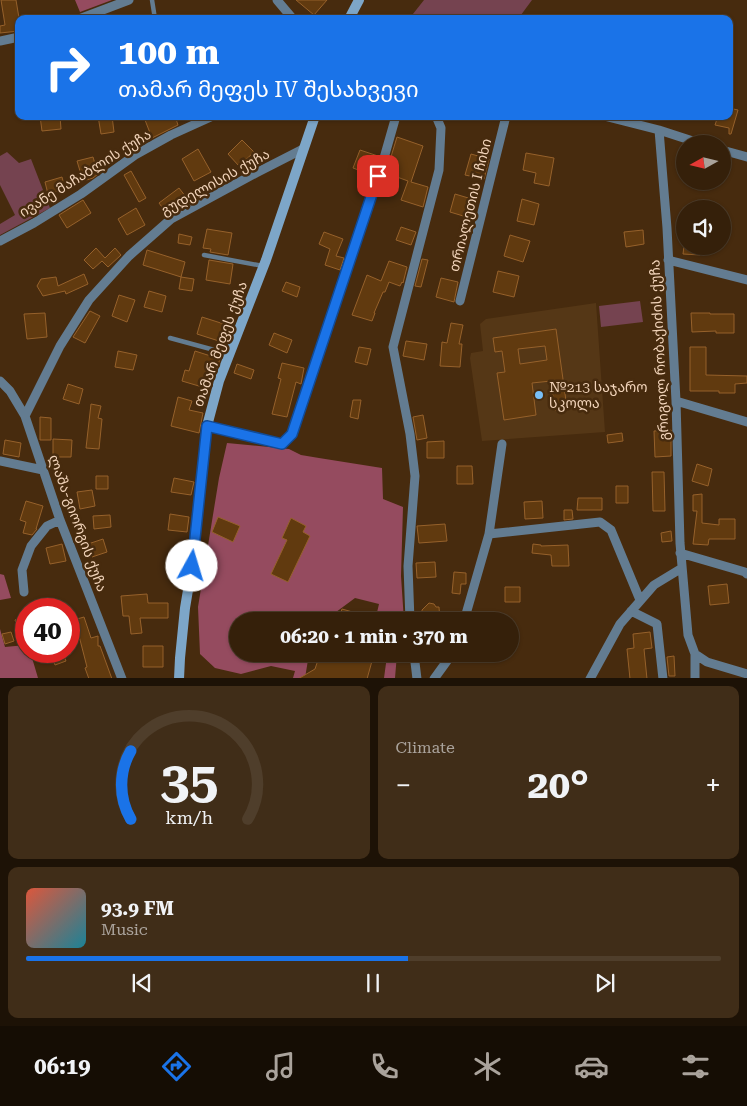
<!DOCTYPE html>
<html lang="en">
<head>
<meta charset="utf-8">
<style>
	:root { --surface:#35200a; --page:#402d18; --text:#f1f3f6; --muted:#aaa39c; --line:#4f3e2b; --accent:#1a73e8 }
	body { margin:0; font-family:"Roboto Serif","Noto Sans Georgian",serif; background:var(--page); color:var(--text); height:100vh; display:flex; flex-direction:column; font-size:19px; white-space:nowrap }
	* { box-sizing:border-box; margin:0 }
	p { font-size:16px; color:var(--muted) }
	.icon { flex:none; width:28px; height:28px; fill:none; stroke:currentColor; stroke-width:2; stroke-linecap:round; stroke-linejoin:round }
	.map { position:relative; height:678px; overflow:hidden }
	.side { display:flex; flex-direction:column; gap:8px; padding:8px; background:#1d1206; flex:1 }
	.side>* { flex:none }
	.banner { position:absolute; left:15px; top:15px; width:718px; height:105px; border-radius:10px; box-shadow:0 1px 4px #0004,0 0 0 1px var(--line); background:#1a73e8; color:#fff; overflow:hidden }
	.needle { width:32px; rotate:262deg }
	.fabs { position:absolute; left:676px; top:135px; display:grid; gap:10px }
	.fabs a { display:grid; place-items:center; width:55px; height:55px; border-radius:50%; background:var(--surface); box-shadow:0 1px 4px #0004,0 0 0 1px var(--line); font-size:25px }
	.speed { position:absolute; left:15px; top:598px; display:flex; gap:10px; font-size:25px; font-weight:700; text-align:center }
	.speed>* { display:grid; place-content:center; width:65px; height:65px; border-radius:50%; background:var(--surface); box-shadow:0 1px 4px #0004,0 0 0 1px var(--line); line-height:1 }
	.speed .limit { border:8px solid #d22; background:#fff; color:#111 }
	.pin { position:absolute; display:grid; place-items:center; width:42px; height:42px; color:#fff; margin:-21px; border-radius:10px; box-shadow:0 2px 8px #0006 }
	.me { position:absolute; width:55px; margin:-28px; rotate:6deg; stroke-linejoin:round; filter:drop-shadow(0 0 4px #0008) }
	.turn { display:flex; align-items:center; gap:18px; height:105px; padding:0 20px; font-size:22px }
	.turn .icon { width:65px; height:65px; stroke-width:2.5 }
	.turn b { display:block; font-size:35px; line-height:42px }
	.big { font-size:38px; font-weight:700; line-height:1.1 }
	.side .card { flex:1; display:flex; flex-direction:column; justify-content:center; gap:8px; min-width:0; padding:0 18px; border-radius:10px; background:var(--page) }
	.side .dial { align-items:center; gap:0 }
	.dial svg { height:130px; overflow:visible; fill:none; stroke:var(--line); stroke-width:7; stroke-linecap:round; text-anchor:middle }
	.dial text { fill:var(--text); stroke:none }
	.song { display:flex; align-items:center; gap:15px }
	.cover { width:60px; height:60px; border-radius:8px; background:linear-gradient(135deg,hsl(10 70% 55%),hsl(190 70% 35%)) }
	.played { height:5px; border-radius:2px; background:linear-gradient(90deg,var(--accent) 55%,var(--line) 55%) }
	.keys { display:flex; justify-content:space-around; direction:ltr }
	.heat { display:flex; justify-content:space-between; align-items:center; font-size:28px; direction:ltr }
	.side .tiles { flex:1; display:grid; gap:8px; grid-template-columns:1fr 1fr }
	.card:last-child { grid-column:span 2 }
	.trip { position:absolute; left:229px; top:612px; width:290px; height:50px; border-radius:25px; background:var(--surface); box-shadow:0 1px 4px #0004,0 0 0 1px var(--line); font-weight:700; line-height:50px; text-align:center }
	.tab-bar { display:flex; height:80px; justify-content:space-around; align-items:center; background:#150d04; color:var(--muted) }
	.tab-bar .icon { width:35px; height:35px }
	.tab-bar .on { color:var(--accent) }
	.tab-bar b { font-size:22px; color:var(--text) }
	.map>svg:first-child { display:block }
</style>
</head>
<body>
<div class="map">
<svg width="747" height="679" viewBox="0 0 747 679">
	<rect width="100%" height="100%" fill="#472b0e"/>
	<!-- built -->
	<path fill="#553716" d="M596 303 605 432 482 441 470 358 471 353 483 351 480 324 486 319Z"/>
	<!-- green -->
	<path fill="#754350" d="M424 0H532L518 19H409Z
		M7 152 19 163 31 159 50 208 0 235V224L15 215 0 185V156Z
		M640 301 643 322 601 327 599 306Z"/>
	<!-- forest -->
	<path fill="#954b5f" d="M75 0H112L80 12Z
		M227 443 289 449 301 455 319 458 382 468 383 499 403 507 401 576 404 621H375L379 604 355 598 328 618 326 621H238V654H309L305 678H293L295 671 271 666 241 674 215 668 200 654 198 607 219 478Z
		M0 574 4 575 11 598 0 600Z
		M0 629 5 647 26 645V651H30L38 678H0Z
		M386 654H397L395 678H384L387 656Z"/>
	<!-- building -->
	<path fill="#613a0f" stroke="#96612b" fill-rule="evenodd" d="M1 0H16L19 18V31L0 33V26L5 25Z
		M296 0H327L314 15Z
		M729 108 738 110 731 134H729V128L715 125 718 116H729Z
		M40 116H60L61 129 42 131Z
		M98 116H112L114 132 101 134Z
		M155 116H175L178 125 152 138 145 120Z
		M397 137 423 146 411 182 428 187 423 207 401 200 408 181 386 173Z
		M242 140 254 152 239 166 228 154Z
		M198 149 211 172 194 181 182 159Z
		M360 150 378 156 372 175 353 168Z
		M526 153 554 158 549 186 534 183 536 173 523 170Z
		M471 154 489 159 484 179 465 175Z
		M93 157 98 174 93 178 83 181 77 161Z
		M131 171 146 198 139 202 124 175Z
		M62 177 65 189 48 194 45 182Z
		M179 188 189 201 167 214 159 203Z
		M455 194 475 200 470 218 450 212Z
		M522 199 539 204 534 225 517 221Z
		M83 200 91 213 67 228 59 215Z
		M136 208 145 225 127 235 118 219Z
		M401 227 416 232 411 245 396 240Z
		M207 229 232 233 228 255 210 252 211 249 203 248Z
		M643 230 644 244 626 247 624 232Z
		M324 232 343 239 336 256 344 258 340 270 325 265 330 249 319 244Z
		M179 234 192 237 190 245 178 243Z
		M510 235 530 241 523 262 504 256Z
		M684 246H701L700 255 683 254Z
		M96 248 105 258 115 248 121 255 108 267 102 261 93 269 84 260Z
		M147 250 185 262 181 277 143 265Z
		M422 259 428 260 421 287 415 286Z
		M209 260 233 264 230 284 206 280Z
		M389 261 407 267 403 283 402 282 400 286 389 282 385 292H383L374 313H375L372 321 352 315 367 275 381 281Z
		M498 271 519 276 514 297 493 292Z
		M84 274 88 284 66 294 65 291 43 296 37 286 41 279 56 277 58 286Z
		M181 277 194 279 192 291 179 289Z
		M441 278 458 282 454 302 436 297Z
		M286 282 300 287 297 297 282 291Z
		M149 291 166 296 162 312 144 307Z
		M119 295 135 300 127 322 112 316Z
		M90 311 100 316 85 343 73 337Z
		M45 313 47 337 27 339 24 314Z
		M691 313H710V314H734V333H716V331L692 332Z
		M202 317 227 325 222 342 197 334Z
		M451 323 463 325 459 344H462L460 367 440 366 442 342 447 343Z
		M556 329 567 408 555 410 551 381 532 383 536 415 504 420 497 373 505 372 502 351 495 352 493 338ZM545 346 547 360 520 364 518 349Z
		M274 333 292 340 287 353 269 345Z
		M406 341 427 344 424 360 403 356Z
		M359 347 371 349 367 365 355 362Z
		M690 347H706V375L747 376V383L735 384V393H719V391H690Z
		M118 351 137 355 133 370 115 367Z
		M195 351 220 359 214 376 212 375 209 389 182 381 185 370 189 371Z
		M282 363 304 368 301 384 296 382 287 417 272 414 281 379 278 378Z
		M237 364 254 370 251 379 234 373Z
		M68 384 83 389 79 404 63 399Z
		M178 397 192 401 189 410 203 413 199 433 171 426Z
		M353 400H361L358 419 350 417Z
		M91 404 101 406 98 418 102 419 99 449 86 448Z
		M423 415 427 438 417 440 413 417Z
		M40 417 51 418V440H40Z
		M671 430V456L655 457 654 431Z
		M622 433 623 441 608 443 607 435Z
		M53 439 72 440 71 457H53Z
		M5 440 21 443 19 457 3 454Z
		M444 441V458H427V442Z
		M697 464 712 469 708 486 692 481Z
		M457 466H472L473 484H457Z
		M652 472H664L665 511H653Z
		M96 476H108V489H96Z
		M174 478 194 482 191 495 171 492Z
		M616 486H628V503H616Z
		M92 490 95 506 80 509 77 492Z
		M702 494V523L719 525V519H735V539H709L708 545 693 544 697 511H693V495Z
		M578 498H602V510H577Z
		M26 501 43 506 36 529H37L32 535 23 533 26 522 20 520Z
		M542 501 543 518 525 519 524 502Z
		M564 510H572L573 519 564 520Z
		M170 514 189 517 187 532 168 530Z
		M110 515 111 527 94 529 93 516Z
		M218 517 240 526 233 542 212 532Z
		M291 518 306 526 303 532 310 536 288 582 271 574 287 540 282 538Z
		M445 524 447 541 419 543 417 526Z
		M671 531 672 541 662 542 661 533Z
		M103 539 107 552 92 557 88 544Z
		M62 544 66 561 50 564 46 548Z
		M533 544 541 545V546L568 545 569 566H552L551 555 532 553Z
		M435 562 436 577 417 578 416 563Z
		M454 572 466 573V584H461L460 594 452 593Z
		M727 584 729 603 710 605 708 586Z
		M505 587H520V602H505Z
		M147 594 148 603H168V618H140L142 633 131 634 129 616H123L121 596Z
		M429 603 434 604 436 607H439L440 621H425V617H422V610Z
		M342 609 363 615 362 621H338Z
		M26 616V629L19 632 15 620Z
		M84 617 91 638 98 636V646H100L112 679H89L85 668 87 667 78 632 74 633 70 621Z
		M11 632 14 641 5 644 2 634Z
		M650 632 652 648 644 649 647 679H630L627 649 634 648 633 634Z
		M143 646H163V667H143Z
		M56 651H62L66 661 55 665 51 653Z
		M320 654H368L372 661 367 679H298L315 669Z
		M674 656 675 676H669L667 657Z"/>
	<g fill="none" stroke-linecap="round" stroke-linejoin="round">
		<!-- lane -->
		<path stroke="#637c91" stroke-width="4.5" d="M152 0 155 19
			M204 255 263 266
			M170 338 229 354"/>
		<!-- street -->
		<path stroke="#637c91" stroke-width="9" d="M277 0 293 19
			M79 19 129 0
			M0 41 19 37
			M604 116 659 130 702 144
			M659 130 667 228 676 401 680 543 688 635 695 654V679
			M722 150 747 157
			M0 241 34 223 81 194 135 155 171 135 213 116
			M668 260 747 280
			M460 301 506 116
			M0 381 10 391 25 416 60 520 122 679
			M676 401 747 422
			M25 416 60 346 89 300 129 256 171 219 256 173 303 149
			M207 426 281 444 292 434 384 158 396 116
			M0 461 43 470
			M489 534 600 522 611 530 640 600
			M680 553 745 572 747 574
			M24 592 22 570 31 546 47 526 60 520
			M631 611 657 624 663 679
			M410 621 408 566 415 476 410 434 393 347 439 170 441 128 436 116
			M464 621 489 534 502 444
			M414 654 417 679
			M695 654 707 662 747 674
			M434 679 452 654
			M590 679 620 624 654 585 682 568"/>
		<!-- secondary -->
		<path stroke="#7da6c8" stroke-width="10" d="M349 19 359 0
			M179 679 180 658 185 608 192 566 207 426 219 381 266 260 315 116"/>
	</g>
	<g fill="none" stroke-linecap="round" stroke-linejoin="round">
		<defs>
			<path id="route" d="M192 566 207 426 282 444 292 434 378 176"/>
		</defs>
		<!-- route casing -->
		<use href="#route" stroke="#114b97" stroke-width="12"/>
		<!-- route -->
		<use href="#route" stroke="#1a73e8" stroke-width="9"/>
	</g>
	<!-- markers -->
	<circle fill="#78bff7" stroke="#472b0e" stroke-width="2" cx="539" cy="395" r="5"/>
	<g text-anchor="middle" stroke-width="5" stroke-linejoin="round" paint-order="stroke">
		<!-- street labels -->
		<g font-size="14" fill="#f1d3b9" stroke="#472b0e">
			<text transform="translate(85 173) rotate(-32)" y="5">ივანე მაჩაბლის ქუჩა</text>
			<text transform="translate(215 182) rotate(-29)" y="5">გუდელისის ქუჩა</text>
			<text transform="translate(470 205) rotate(-76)" y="5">თრიალეთის I ჩიხი</text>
			<text transform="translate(220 344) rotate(-70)" y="5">თამარ მეფეს ქუჩა</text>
			<text transform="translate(659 350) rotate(-93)" y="5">გრიგოლ რობაქიძის ქუჩა</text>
			<text transform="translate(78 523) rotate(70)" y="5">ლაშა-გიორგის ქუჩა</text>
		</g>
		<!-- poi labels -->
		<g font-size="14" fill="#f1d3b9" stroke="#472b0e" text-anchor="start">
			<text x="549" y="392">№213 საჯარო<tspan x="549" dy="16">სკოლა</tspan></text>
		</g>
	</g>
</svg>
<div class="fabs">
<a><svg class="needle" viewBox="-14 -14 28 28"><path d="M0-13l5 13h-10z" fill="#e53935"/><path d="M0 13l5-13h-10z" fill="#aaa39c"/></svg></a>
<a><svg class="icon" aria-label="sound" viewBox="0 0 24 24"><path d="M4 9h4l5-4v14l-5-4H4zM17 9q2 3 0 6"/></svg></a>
</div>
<div class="speed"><div class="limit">40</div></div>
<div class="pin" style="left:378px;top:176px;background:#d93025"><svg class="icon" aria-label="arrive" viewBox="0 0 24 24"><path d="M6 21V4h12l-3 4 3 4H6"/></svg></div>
<svg class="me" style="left:192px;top:566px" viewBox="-20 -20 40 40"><circle r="19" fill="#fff"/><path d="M0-13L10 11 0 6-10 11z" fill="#1a73e8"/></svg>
<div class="trip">06:20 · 1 min · 370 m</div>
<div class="banner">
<div class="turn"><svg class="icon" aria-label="right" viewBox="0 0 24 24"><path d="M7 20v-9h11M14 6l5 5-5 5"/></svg><div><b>100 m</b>თამარ მეფეს IV შესახვევი</div></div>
</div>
</div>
<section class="side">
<div class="tiles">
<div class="card dial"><svg viewBox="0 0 100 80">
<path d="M14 69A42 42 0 1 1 86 69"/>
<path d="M14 69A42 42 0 0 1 14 27" stroke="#1a73e8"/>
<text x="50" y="56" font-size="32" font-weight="700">35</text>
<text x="50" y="72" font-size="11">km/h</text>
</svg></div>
<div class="card"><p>Climate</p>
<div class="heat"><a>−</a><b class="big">20°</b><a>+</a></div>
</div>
<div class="card">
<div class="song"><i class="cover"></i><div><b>93.9 FM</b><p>Music</p></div></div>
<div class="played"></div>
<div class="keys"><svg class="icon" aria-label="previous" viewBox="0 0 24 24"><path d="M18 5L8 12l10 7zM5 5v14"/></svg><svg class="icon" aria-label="pause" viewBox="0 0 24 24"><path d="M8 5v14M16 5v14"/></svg><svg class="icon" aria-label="next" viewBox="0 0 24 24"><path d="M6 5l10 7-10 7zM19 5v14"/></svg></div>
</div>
</div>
</section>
<nav class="tab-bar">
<b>06:19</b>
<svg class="icon on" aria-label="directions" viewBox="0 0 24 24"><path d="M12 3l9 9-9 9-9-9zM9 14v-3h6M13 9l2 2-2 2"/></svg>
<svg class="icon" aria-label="music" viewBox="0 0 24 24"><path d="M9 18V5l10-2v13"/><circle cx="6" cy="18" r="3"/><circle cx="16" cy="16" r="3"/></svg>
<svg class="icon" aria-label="phone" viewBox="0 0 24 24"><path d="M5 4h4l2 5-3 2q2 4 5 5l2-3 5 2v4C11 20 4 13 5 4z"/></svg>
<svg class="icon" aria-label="climate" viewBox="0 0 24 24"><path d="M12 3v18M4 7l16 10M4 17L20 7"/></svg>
<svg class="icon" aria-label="car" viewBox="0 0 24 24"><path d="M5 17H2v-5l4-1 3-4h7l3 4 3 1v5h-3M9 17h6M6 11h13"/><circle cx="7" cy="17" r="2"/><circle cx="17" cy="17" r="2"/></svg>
<svg class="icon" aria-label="filters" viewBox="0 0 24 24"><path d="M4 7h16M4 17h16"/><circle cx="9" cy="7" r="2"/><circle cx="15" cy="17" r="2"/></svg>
</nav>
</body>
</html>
